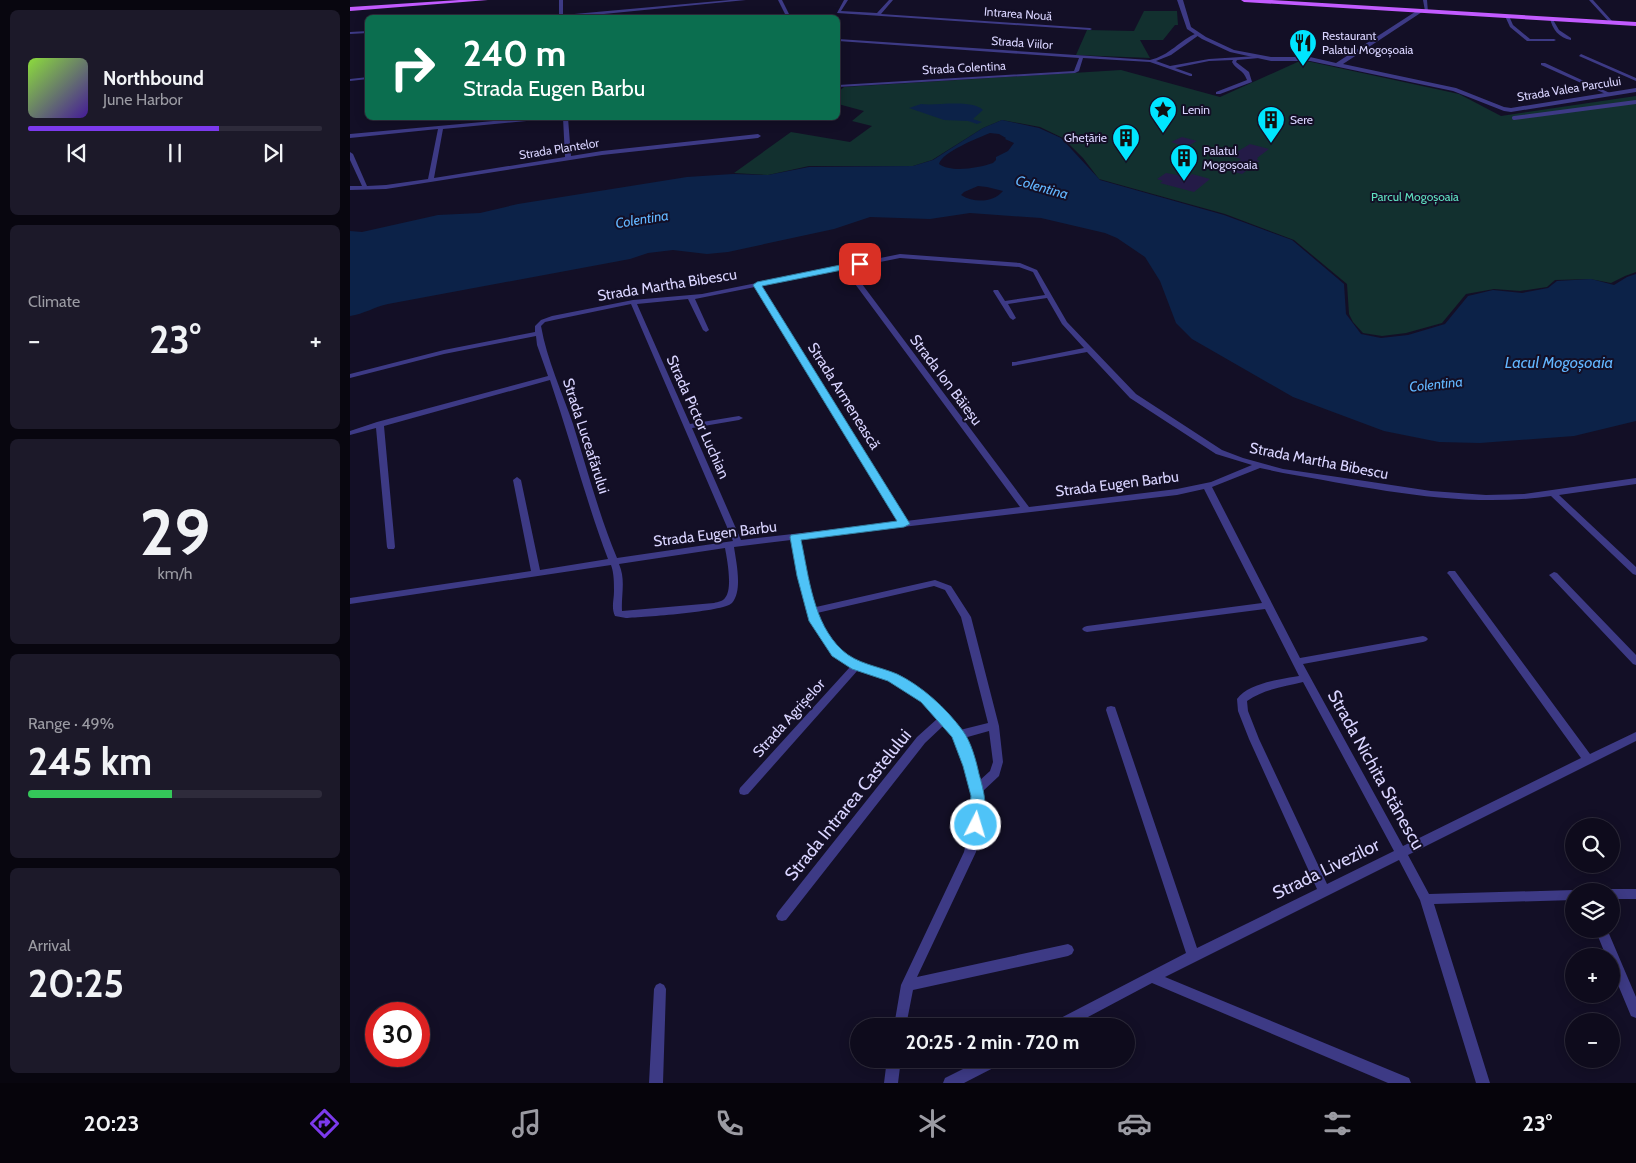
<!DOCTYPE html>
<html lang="en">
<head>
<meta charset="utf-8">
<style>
	:root { --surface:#0e0b1c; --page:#1c1929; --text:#f1f3f6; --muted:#9b9ba3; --line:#2e2b3b; --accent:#7c3aed }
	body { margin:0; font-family:Cabin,sans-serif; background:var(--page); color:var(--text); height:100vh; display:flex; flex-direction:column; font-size:19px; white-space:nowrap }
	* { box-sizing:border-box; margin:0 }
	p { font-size:16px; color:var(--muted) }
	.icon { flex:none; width:28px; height:28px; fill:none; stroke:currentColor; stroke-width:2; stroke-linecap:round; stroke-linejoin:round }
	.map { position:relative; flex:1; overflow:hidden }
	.side { display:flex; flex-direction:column; gap:10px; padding:10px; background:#08060f; width:350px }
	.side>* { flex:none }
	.hud { position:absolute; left:15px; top:15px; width:475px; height:105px; border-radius:8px; box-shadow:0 2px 12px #0003,0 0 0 1px var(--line); background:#0b6e4f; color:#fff; overflow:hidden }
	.controls { position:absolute; left:1215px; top:818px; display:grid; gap:10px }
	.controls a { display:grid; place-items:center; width:55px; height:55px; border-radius:50%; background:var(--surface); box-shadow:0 2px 12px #0003,0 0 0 1px var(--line); font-size:25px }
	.speed { position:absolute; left:15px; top:1002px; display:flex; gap:10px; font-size:25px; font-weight:700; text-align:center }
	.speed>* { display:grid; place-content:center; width:65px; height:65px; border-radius:50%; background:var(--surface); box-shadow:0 2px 12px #0003,0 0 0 1px var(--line); line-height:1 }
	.speed .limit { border:8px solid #d22; background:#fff; color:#111 }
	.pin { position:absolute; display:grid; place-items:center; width:42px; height:42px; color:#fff; margin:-21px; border-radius:10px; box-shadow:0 2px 8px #0006 }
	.me { position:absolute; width:55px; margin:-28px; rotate:5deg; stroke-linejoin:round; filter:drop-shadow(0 0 4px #0008) }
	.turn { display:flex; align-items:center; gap:18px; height:105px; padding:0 15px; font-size:22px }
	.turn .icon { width:65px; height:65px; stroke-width:2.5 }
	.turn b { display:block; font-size:35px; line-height:42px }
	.big { font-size:38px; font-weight:700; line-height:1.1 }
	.side .widget { flex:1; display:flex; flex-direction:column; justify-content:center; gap:8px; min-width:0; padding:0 18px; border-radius:8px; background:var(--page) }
	.side .dial { align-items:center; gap:0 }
	.dial b { font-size:65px; line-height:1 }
	.song { display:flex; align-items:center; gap:15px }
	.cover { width:60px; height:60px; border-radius:8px; background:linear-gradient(135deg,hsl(90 70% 55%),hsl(260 70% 35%)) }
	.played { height:5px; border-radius:2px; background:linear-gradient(90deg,var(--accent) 65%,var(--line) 65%) }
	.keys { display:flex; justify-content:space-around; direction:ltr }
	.heat { display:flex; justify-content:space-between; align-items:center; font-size:28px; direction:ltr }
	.charge { height:8px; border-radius:4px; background:linear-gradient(90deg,#34c759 49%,var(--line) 0) }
	.trip { position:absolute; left:500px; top:1018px; width:285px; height:50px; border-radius:25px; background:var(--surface); box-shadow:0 2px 12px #0003,0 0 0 1px var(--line); font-weight:700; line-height:50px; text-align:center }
	.tabs { display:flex; height:80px; justify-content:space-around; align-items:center; background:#06040b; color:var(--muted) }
	.tabs .icon { width:35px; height:35px }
	.tabs .current { color:var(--accent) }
	.tabs b { font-size:22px; color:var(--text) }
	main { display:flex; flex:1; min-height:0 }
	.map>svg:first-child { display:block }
</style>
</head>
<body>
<main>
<section class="side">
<div class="widget">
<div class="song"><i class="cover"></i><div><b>Northbound</b><p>June Harbor</p></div></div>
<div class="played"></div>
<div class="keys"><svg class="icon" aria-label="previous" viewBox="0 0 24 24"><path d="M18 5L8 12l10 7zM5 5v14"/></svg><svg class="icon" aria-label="pause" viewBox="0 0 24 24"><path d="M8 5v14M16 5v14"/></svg><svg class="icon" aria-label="next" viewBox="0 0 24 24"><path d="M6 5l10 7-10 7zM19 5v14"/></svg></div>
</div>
<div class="widget"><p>Climate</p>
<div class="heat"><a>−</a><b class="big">23°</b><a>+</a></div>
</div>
<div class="widget dial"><b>29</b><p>km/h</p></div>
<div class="widget"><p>Range · 49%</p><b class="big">245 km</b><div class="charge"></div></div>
<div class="widget"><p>Arrival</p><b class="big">20:25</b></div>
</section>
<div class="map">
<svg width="1286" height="1083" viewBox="0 0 1286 1083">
	<rect width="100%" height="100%" fill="#130f26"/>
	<!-- green -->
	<path fill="#12302f" d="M794 11H827L828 25H825L813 40H790L800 58 726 55 737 30 784 31Z
		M952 60 1109 94 1151 116 1286 96V272L1275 276 1261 283 1240 279 1205 280 1197 287 1170 291 1144 289 1116 294 1092 323 1056 333 1032 336 1013 333 1003 322 999 314 997 284 944 240 875 214 749 179 733 158 713 138 690 127 652 120 633 128 582 160 563 166H459L418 175 384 173 441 132 500 142 522 126 502 121 514 111 488 104V92L494 87 771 70 870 97Z"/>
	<!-- water -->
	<path fill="#0c2248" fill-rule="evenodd" d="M571 104C587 106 621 99 633 110L623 119 632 122 627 124 618 121 594 120 559 108Z
		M652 120 689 128 711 138 750 180 874 215 942 240 994 284 996 314 1011 334 1031 338 1058 335 1095 324 1118 296 1143 290 1172 293 1198 288 1207 281 1241 279 1264 285 1277 277 1286 274V421L1224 436 1130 443 1089 442 1034 431 943 397 842 339 826 323 810 281 795 257 767 238 755 233 691 218 620 213 580 219 520 217 484 229 378 252 357 254 323 250 298 253 280 259 38 304C24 307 14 314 0 316V231L12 232 88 215 130 213 168 204 337 177 383 174 418 175 459 167 563 166 583 160 633 128ZM640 133 649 134 656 138 655 139 664 143 658 151 646 157V160L643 163C629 168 601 173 589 164 592 152 628 138 640 133ZM628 186 637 187 653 191C643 203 624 203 611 195L614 192Z"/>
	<!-- building -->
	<path fill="#241b47" d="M832 137 847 141 836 147 821 142Z
		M900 144 919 149 907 158H908L907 160 910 161 892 174 876 170 891 159 880 156Z
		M816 173 838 177 842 174 860 179 844 192 810 183 813 181 807 179Z"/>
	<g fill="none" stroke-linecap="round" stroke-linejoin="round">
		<!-- pedestrian -->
		<path stroke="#3d3a85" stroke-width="4" d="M1164 118 1286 102"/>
		<!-- minor -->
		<path fill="#3d3a85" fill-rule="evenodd" d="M209 0H213V15L380 0H396L213 18H186L209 15Z
			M428 0H432L441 18H437Z
			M494 0H498L491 11 527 13 539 0H543L531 14 740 28 742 29 740 30 487 13Z
			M1073 0H1077L1078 12 1075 11Z
			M1239 0H1243L1263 22V24H1261Z
			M1157 15 1159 16 1163 25 1180 39H1204L1206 40 1204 41H1177L1160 27 1155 16Z
			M1200 18H1202L1209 30 1221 38V40C1209 38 1202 29 1200 18Z
			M18 31V33L0 34V32Z
			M847 33 849 35 821 55 806 61 820 66 859 59 907 56 909 58 887 60 886 62 899 72 902 82 870 94H866V92L897 80C893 69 887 71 882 62L883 60 859 61 825 68 842 74V76H840L800 62 733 58 729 71 725 73 488 87V85L724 71 729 58 488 41V39L800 60C819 56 830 40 847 33Z
			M1231 54 1286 78V81L1229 56Z
			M1191 63H1195L1262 94 1258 95 1191 65Z
			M18 77V79L0 81V79Z
			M176 118H190L187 120 93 129 84 178 215 157 213 118H218L221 156 252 151 408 134 411 136 408 138 252 155 36 189 0 190V186H12L0 160V152L3 154 17 186 36 185 78 179 88 129 0 138V134Z
			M550 254 670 263 687 270 717 322 786 394 872 450 893 458 933 469 1015 481 1081 491 1136 495 1174 494 1286 478V484L1209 495 1286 567V575L1283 574 1201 496C1111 509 1021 488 933 473L910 468 862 487 950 658 1073 636 1076 637 1078 639 1076 641 1073 642 953 664 1053 846 1231 758 1099 575 1097 573 1099 571H1105L1240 754 1286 732V741L1058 855 1079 894 1224 890 1228 891H1224V900L1084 904 1140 1083H1126L1070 900 1049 860 815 977 1059 1078 1061 1083H1038L802 983 721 1026H702L703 1022 836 953 756 710 757 707 761 706 765 707 766 710 847 948 967 889 899 739 888 711 887 699C898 683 932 679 949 676L915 609 737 632 734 631 732 629 734 627 737 626 912 603 854 489 827 495 450 539 457 576 466 607 585 580 601 586 621 617 649 726 653 762 649 776 632 792 633 796 632 825 626 852 567 977 718 944 722 946 724 950 722 954 718 956 563 990 556 1026H544L551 985 614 852 620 825 623 796 615 767 604 737 593 726 575 743 436 920 432 921 428 920 426 916 428 912 567 737 587 719 572 702 538 681 508 670 398 794 394 795 390 794 389 791 390 788 500 667C494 663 488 660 484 655 456 629 447 576 441 540L384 547C386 561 393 591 382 603 373 612 293 617 276 618L265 616C261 607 264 600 264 591 264 583 264 573 261 565L0 604V598L181 571 163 480 167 477 171 480 190 570 258 559C236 501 220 439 200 380L34 426 45 547 44 549H38L37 547 26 428 0 435V431L27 422 198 376 187 345 186 336 94 354 0 378V374L94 350 185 332V326L191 320 202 316 283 300 352 294ZM550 258 669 267 683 272 695 295 655 301 648 290H644L643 291 660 318 663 320 666 318 658 304 697 298 712 324 734 348 665 362H662V366L737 352 780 398 866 454 902 465 861 482 827 489 679 507 500 268ZM494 269 670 507 556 521 411 286ZM405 287 548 522 391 540 342 428 389 420 393 418 389 416 340 424 287 304 338 299 353 330 356 332 359 330 345 299ZM281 304 383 541 267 558C249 515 237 469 223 424 212 392 197 360 191 326L195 322 204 320ZM375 548C377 559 383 589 375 598 373 601 368 602 364 603L272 611C271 595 276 580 269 564ZM584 586 595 590 611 617 638 723 610 730 580 696 546 675 509 663 490 650 470 621 467 613ZM953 682 1044 851 977 884 909 739 898 711 897 701C914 689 934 687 953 682ZM639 731 643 762 640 771 629 781 614 738Z
			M1204 572 1207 573 1286 655V665L1283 664 1201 577 1199 575Z
			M1261 889H1286V899H1261V891H1256Z
			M1245 929H1257L1286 997V1018L1281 1016 1261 968V956H1256Z
			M310 983 314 985 316 989 313 1083H299L304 989 306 985Z
			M537 1059H551L548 1083H534Z
			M633 1059H653L651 1064 614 1083H593L595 1078Z"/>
		<!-- tertiary -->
		<path fill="#3d3a85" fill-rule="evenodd" d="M827 0H833L841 27 856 37 884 50 921 57H960L986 63 1068 10H1072V12L993 64 1106 88 1154 107 1161 108 1286 88V92L1161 112 1154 111 1103 91 960 61H921L880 52 852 39 837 29Z"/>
		<!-- primary -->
		<path fill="#c25bff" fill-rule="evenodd" d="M109 0H138L0 11V7Z
			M891 0H922L1286 22V26L894 2Z"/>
	</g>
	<!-- route -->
	<path fill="#4fc3f7" stroke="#337fa1" d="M510 261 512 262V266L412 286 560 524 554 527 451 540C459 577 463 623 492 650 507 664 528 666 547 674 572 686 596 708 613 731 621 742 626 760 629 774 634 791 639 812 631 829L626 831 620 829 618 825 621 796 613 766 602 737 571 702 538 681 502 669 482 656 459 621 447 576 440 537 441 535 547 521 403 285 407 282Z"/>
	<!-- icons -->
	<defs>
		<symbol id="restaurant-pin" viewBox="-11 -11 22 30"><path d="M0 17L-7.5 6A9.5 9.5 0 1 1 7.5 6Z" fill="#00e5ff" stroke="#130f26"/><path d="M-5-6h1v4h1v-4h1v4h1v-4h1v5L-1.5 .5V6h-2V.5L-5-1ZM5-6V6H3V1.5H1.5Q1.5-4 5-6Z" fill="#111"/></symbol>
		<symbol id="sight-pin" viewBox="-11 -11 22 30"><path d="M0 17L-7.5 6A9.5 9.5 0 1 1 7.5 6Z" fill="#00e5ff" stroke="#130f26"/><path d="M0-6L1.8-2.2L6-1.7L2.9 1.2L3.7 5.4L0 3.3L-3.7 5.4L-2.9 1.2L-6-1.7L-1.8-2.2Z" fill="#111"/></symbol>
		<symbol id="building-pin" viewBox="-11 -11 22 30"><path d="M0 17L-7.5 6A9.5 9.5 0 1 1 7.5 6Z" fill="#00e5ff" stroke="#130f26"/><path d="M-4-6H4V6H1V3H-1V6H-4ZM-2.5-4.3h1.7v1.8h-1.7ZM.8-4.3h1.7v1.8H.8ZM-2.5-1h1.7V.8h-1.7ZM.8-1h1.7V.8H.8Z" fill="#111"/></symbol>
	</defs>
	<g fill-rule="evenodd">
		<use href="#restaurant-pin" x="937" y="27" width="32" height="43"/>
		<use href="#sight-pin" x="797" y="94" width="32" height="43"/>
		<use href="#building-pin" x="905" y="104" width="32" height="43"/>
		<use href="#building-pin" x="760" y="122" width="32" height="43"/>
		<use href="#building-pin" x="818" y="142" width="32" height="43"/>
	</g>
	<g text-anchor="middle" stroke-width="4" stroke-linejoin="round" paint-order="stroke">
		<!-- far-street labels -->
		<g font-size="12" fill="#d9d4ff" stroke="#130f26">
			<text transform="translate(668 14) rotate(4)" y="4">Intrarea Nouă</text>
			<text transform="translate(672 43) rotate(4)" y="4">Strada Viilor</text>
			<text transform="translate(614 68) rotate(-3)" y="4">Strada Colentina</text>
			<text transform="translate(1219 89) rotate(-9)" y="4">Strada Valea Parcului</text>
			<text transform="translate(209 149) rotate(-9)" y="4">Strada Plantelor</text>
		</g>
		<!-- far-poi labels -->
		<g font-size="12" fill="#d9d4ff" stroke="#130f26" text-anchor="start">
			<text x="972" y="40">Restaurant<tspan x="972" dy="14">Palatul Mogoșoaia</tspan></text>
			<text x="832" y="114">Lenin</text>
			<text x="940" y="124">Sere</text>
			<text x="757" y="142" text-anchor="end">Ghețărie</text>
			<text x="853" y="155">Palatul<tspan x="853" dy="14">Mogoșoaia</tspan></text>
		</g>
		<!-- far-park labels -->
		<g font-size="12" fill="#5fe0c0" stroke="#130f26">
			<text x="1065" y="201">Parcul Mogoșoaia</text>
		</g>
		<!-- far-water labels -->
		<g font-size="14" font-style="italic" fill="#62b6ff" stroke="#130f26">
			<text transform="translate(692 187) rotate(16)" y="5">Colentina</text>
			<text transform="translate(292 219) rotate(-9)" y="5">Colentina</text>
			<text transform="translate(1086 384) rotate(-6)" y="5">Colentina</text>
		</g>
		<!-- street labels -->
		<g font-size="15" fill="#d9d4ff" stroke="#130f26">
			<text transform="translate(317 285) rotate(-9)" y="5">Strada Martha Bibescu</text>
			<text transform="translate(596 380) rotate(53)" y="5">Strada Ion Băieșu</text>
			<text transform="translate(494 396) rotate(58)" y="5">Strada Armenească</text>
			<text transform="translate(348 417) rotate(66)" y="5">Strada Pictor Luchian</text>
			<text transform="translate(236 436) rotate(72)" y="5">Strada Luceafărului</text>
			<text transform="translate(969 461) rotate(11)" y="5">Strada Martha Bibescu</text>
			<text transform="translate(767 484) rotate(-7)" y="5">Strada Eugen Barbu</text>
			<text transform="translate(365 534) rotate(-7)" y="5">Strada Eugen Barbu</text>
			<text transform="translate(439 718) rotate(-48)" y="5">Strada Agrișelor</text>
		</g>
		<!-- water labels -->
		<g font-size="16" font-style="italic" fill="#62b6ff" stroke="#130f26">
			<text x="1209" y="368">Lacul Mogoșoaia</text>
		</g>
		<!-- near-street labels -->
		<g font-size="18" fill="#d9d4ff" stroke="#130f26">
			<text transform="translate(1026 770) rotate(61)" y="6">Strada Nichita Stănescu</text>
			<text transform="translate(498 805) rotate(-51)" y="6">Strada Intrarea Castelului</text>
			<text transform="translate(976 869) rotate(-26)" y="6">Strada Livezilor</text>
		</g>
	</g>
</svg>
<div class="controls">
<a><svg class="icon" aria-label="search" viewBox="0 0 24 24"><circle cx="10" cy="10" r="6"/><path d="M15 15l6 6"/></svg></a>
<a><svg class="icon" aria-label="layers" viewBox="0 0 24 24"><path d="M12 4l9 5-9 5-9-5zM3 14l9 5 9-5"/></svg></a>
<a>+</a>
<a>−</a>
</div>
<div class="speed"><div class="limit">30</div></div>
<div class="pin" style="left:510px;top:264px;background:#d93025"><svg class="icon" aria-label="arrive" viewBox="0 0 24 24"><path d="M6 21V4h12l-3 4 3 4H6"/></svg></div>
<svg class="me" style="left:626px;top:825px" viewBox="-20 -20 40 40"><circle r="17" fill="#4fc3f7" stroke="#fff" stroke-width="3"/><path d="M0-11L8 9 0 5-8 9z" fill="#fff"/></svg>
<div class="trip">20:25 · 2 min · 720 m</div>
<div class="hud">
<div class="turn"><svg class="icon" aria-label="right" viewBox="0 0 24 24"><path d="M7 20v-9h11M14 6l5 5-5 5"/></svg><div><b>240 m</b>Strada Eugen Barbu</div></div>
</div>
</div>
</main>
<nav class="tabs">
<b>20:23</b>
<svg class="icon current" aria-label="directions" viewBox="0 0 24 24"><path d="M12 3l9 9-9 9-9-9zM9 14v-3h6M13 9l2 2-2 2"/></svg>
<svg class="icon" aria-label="music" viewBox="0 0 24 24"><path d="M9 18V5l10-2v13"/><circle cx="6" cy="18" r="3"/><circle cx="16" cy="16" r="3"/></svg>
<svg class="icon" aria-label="phone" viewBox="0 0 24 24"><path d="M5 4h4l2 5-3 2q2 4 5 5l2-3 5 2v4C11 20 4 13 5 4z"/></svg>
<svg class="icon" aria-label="climate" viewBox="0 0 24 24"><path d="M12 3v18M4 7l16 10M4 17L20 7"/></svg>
<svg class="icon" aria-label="car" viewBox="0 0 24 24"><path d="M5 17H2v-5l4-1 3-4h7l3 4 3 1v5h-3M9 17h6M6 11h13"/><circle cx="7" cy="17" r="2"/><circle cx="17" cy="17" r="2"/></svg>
<svg class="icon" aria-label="filters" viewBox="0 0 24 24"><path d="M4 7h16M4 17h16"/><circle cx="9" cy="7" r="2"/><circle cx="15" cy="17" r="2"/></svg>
<b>23°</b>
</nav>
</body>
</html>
